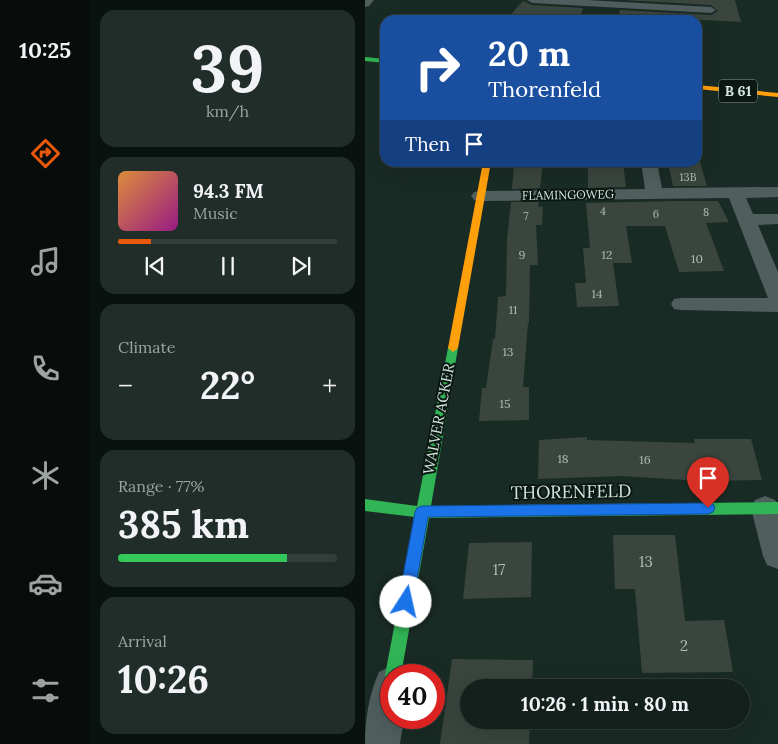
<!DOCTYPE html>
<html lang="en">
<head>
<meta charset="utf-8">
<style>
	:root { --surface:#13201c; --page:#202d29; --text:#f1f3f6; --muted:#9da3a3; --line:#323e3b; --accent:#ea580c }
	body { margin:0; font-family:Lora,serif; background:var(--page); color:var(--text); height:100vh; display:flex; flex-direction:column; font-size:19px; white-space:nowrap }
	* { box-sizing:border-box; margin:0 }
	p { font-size:16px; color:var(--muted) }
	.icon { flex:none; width:28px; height:28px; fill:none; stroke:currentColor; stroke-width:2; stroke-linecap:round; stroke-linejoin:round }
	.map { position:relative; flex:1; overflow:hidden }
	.side { display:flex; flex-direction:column; gap:10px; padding:10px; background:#0a120f; width:275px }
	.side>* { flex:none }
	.guide { position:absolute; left:15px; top:15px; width:322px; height:152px; border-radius:15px; box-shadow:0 5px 20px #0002,0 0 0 1px var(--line); background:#1a4fa0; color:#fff; overflow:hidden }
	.speed { position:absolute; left:15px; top:664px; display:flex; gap:10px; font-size:25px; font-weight:700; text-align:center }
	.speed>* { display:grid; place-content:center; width:65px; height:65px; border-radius:50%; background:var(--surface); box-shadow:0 5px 20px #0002,0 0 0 1px var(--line); line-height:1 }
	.speed .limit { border:8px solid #d22; background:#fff; color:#111 }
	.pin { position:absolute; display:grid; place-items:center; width:42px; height:42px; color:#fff; margin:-51px -21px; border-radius:50% 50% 50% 0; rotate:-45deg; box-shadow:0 0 5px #0007 }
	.pin .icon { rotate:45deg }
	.me { position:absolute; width:55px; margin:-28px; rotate:10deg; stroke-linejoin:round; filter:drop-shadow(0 0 4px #0008) }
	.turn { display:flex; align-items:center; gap:18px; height:105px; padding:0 25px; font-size:22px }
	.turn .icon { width:65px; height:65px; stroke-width:2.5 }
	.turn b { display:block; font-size:35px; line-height:42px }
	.then { display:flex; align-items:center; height:48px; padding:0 25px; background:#0003; gap:10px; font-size:19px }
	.big { font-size:38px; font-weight:700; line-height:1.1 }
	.side .widget { flex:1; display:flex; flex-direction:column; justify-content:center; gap:8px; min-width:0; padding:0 18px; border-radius:15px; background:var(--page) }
	.side .dial { align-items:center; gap:0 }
	.dial b { font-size:65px; line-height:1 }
	.song { display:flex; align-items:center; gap:15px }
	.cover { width:60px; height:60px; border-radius:8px; background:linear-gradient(135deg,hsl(30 70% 55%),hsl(310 70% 35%)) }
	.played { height:5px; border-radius:2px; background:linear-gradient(90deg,var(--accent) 15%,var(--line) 15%) }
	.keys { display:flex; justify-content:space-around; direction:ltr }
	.heat { display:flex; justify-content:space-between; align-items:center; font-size:28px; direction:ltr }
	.charge { height:8px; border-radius:4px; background:linear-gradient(90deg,#34c759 77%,var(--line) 0) }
	.trip { position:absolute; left:95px; top:679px; width:290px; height:50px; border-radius:25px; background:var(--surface); box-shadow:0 5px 20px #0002,0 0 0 1px var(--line); font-weight:700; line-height:50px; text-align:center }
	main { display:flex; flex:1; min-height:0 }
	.tab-bar { display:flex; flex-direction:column; width:90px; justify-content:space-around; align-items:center; background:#080d0b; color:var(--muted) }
	.tab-bar .icon { width:35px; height:35px }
	.tab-bar .selected { color:var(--accent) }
	.tab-bar b { font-size:22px; color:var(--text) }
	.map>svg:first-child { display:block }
</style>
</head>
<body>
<main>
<nav class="tab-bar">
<b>10:25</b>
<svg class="icon selected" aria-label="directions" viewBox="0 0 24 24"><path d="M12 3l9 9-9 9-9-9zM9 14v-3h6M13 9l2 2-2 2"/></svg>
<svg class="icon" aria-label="music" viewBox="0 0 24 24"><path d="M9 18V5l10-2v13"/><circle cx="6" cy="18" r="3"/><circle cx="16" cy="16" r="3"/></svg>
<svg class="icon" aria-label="phone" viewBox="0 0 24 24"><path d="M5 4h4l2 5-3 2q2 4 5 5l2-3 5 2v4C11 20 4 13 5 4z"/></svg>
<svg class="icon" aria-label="climate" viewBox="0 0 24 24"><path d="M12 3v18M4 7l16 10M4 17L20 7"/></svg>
<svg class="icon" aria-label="car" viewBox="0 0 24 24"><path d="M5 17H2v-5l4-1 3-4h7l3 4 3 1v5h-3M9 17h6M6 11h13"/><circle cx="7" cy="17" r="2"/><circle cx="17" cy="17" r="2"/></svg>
<svg class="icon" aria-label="filters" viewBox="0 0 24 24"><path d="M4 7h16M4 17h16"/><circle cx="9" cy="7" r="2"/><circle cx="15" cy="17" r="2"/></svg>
</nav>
<section class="side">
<div class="widget dial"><b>39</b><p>km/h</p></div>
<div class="widget">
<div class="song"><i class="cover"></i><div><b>94.3 FM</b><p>Music</p></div></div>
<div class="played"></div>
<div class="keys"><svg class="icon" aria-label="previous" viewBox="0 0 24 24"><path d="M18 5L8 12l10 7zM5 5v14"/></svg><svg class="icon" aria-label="pause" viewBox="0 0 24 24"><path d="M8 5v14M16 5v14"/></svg><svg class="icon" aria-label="next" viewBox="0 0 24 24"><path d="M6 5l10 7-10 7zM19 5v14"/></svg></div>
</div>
<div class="widget"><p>Climate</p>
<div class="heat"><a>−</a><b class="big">22°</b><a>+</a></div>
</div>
<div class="widget"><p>Range · 77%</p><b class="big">385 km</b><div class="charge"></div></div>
<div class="widget"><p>Arrival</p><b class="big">10:26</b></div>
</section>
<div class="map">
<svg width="413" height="744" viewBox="0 0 413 744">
	<rect width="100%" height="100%" fill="#192b25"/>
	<!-- building -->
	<path fill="#3a453e" d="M258 0H370L376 22 282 17 281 20H252L255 10 346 15 353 11 346 5Z
		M158 1 167 5 218 8 214 20H141Z
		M223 162H258L261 187 223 188Z
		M303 162H335L342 186H308Z
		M149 164H178L175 188 147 189Z
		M311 201H353L364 222 341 223 359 271 314 272 300 226H261L267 263H248L254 306 212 307 210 283H221L218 248H225L221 203Z
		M146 202H174L173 207H178L177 225H171L173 265H165L164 323H163L158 387H164V420L114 421 117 388H121L128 339H130L133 297 141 296 142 239Z
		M222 437V440L330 443 329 439H386L397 480 337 481 257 476 173 479 174 440Z
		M248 535H310L320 621 359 620 368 672 277 673 270 589H250Z
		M167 542 166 597 98 599 104 543Z
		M87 659 168 660 167 688H104V720H165L164 744H75Z"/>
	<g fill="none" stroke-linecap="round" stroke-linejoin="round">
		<!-- street -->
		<path fill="#505e5e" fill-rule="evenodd" d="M0 0H9L4 6 0 7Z
			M162 0H222L346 7 351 10 346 13 167 3Z
			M276 162H292L297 188 413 187V197L381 198 388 214H413V224L393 225 413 272V312L317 310 309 309 306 304 309 299 317 298H403L364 198 115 201 109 200 106 196 109 192 115 191 280 189Z
			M400 496 410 500 413 505V569L402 565 398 556 386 508 390 500Z
			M26 666 38 672 40 675H26V718H39L35 744H0C0 720 4 694 14 672Z"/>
		<!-- fast -->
		<path fill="#30b455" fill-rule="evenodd" d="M0 57 20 59V63L0 61Z
			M88 344 93 348 66 506 413 502V514L64 518 36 675H26V683L22 681 20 675 50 517 0 511V499L52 506 83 348Z"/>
		<!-- slow -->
		<path fill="#ff9f0a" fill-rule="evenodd" d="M332 85 413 93V97L332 89Z
			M118 162H126L93 348 88 352 83 348Z"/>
	</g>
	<!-- route -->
	<path fill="#1a73e8" stroke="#114b97" d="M343 503 348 504 350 508 348 512 343 514 63 517 48 602 46 607 41 609 35 607 33 602 50 512 52 508 57 506Z"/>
	<g text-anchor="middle" stroke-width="4" stroke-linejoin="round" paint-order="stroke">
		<!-- far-number labels -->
		<g font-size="11" fill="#aebeb6">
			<text x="323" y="181">13B</text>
			<text x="238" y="215">4</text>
			<text x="341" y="216">8</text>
			<text x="291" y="218">6</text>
			<text x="161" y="220">7</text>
		</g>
		<!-- far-street labels -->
		<g font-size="12" fill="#d4e6de" stroke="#0a1712">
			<text transform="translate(203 195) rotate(-1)" y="4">FLAMINGOWEG</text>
		</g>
		<!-- number labels -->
		<g font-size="12" fill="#aebeb6">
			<text x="157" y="259">9</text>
			<text x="242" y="259">12</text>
			<text x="332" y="263">10</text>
			<text x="232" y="298">14</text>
			<text x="148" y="314">11</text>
			<text x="143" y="356">13</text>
			<text x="140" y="408">15</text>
			<text x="198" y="463">18</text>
			<text x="280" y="464">16</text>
		</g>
		<!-- shield labels -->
		<rect fill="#0a1712" stroke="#97a8a1" stroke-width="1" x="354" y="79.5" width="38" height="23" rx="4"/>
		<g font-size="14" font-weight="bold" fill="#d4e6de">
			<text x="373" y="96">B 61</text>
		</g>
		<!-- street labels -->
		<g font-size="15" fill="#d4e6de" stroke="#0a1712">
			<text transform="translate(74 419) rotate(-79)" y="5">WALVER ACKER</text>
		</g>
		<!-- near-number labels -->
		<g font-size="15" fill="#aebeb6">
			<text x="281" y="567">13</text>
			<text x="134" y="575">17</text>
			<text x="319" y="651">2</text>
		</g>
		<!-- near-street labels -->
		<g font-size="18" fill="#d4e6de" stroke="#0a1712">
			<text transform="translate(206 492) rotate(-1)" y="6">THORENFELD</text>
		</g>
	</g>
</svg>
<div class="speed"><div class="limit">40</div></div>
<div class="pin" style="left:343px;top:508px;background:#d93025"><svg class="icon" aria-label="arrive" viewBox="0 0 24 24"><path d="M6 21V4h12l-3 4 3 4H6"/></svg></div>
<svg class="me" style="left:41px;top:602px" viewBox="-20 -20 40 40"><circle r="19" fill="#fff"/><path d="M0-13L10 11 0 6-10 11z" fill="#1a73e8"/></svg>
<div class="trip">10:26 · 1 min · 80 m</div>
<div class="guide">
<div class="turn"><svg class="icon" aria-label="right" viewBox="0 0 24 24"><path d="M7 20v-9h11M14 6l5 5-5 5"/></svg><div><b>20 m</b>Thorenfeld</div></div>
<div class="then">Then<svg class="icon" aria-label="arrive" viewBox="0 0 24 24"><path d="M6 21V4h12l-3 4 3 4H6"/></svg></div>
</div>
</div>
</main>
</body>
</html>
